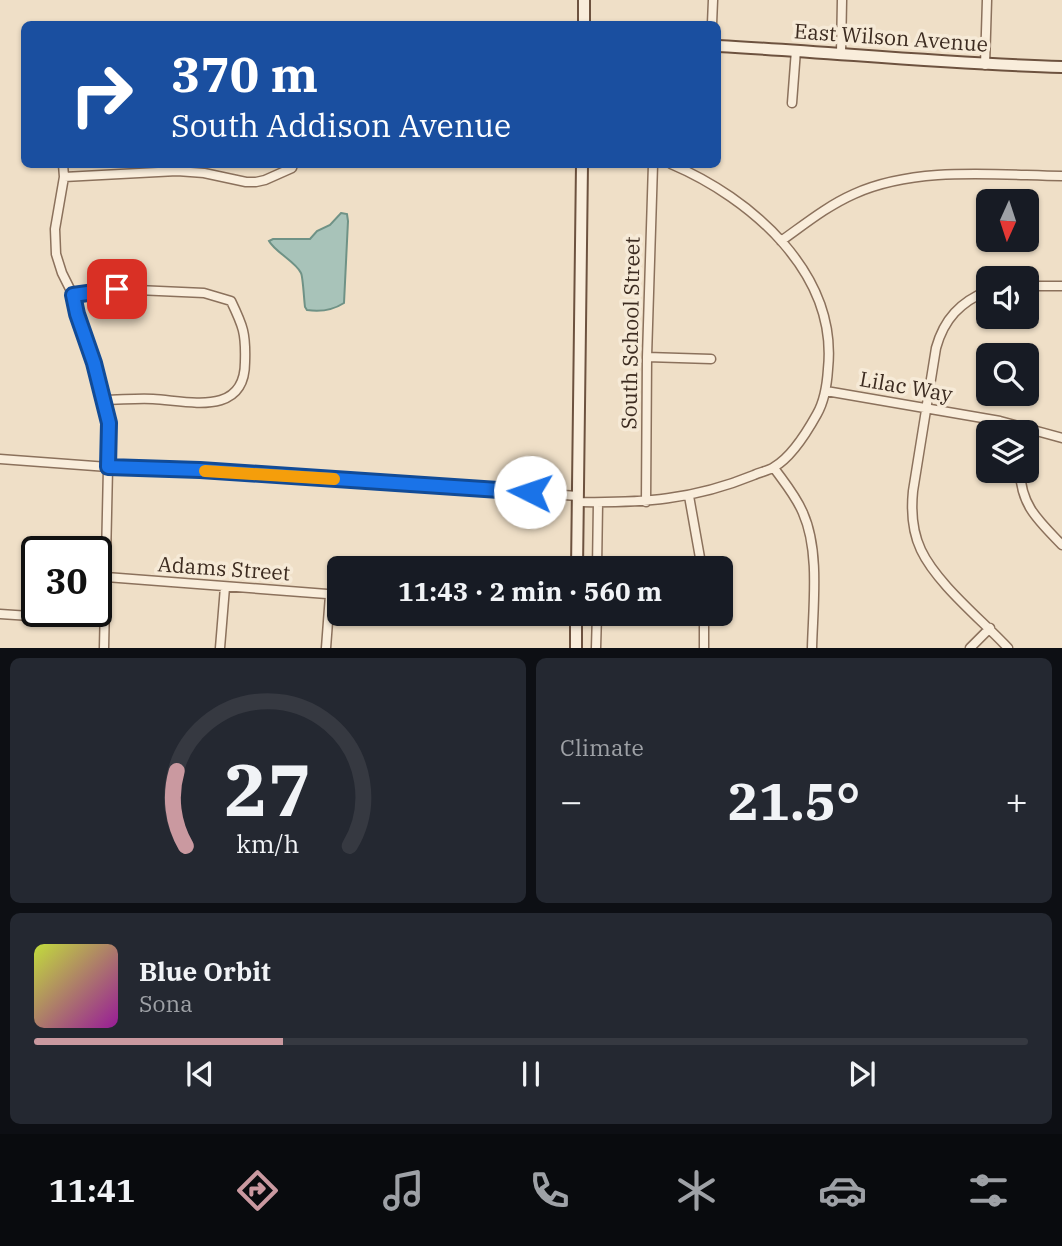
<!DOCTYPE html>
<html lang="en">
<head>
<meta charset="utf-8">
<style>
	:root { --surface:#171b24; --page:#242831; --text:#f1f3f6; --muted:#9ea1a6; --line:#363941; --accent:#ca99a0 }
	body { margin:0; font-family:"IBM Plex Serif",serif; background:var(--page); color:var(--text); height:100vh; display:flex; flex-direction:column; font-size:26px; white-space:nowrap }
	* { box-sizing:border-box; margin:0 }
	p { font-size:23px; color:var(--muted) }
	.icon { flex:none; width:38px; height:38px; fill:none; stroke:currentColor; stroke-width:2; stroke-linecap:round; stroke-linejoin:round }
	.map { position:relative; height:648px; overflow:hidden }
	.side { display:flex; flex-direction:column; gap:10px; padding:10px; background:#0d0f14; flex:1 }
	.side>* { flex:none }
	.banner { position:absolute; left:21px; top:21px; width:700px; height:147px; border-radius:10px; box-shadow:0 2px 5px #0004; background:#1a4fa0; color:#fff; overflow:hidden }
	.needle { width:46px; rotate:183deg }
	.controls { position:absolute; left:976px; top:189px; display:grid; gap:14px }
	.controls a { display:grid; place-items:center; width:63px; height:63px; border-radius:10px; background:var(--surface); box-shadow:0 2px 5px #0004; font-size:35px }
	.speed { position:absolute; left:21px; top:536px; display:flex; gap:14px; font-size:35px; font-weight:700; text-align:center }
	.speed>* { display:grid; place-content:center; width:91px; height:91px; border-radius:50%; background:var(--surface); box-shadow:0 2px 5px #0004; line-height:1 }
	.speed .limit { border:4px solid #111; border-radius:10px; background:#fff; color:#111 }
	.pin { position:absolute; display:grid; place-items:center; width:60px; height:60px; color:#fff; margin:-30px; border-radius:14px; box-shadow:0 4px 10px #0006 }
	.me { position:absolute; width:77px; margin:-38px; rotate:274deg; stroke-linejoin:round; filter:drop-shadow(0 0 5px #0008) }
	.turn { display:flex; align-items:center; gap:24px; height:147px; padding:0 35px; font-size:32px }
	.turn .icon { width:91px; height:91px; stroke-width:2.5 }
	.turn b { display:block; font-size:49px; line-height:60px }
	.big { font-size:52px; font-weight:800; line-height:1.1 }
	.side .card { flex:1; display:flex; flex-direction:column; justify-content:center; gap:10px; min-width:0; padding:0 24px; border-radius:10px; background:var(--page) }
	.side .dial { align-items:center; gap:0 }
	.dial svg { height:182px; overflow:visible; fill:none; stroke:var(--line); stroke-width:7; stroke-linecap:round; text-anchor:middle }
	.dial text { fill:var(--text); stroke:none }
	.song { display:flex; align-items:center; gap:21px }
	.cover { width:84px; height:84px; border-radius:10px; background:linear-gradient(135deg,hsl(70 70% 55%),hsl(300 70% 35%)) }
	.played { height:7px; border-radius:4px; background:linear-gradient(90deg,var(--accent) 25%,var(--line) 25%) }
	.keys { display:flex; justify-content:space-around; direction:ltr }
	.heat { display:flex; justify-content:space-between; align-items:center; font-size:38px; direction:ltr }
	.side .tiles { flex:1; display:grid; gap:10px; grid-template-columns:1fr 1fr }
	.card:last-child { grid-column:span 2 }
	.trip { position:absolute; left:327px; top:556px; width:406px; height:70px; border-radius:10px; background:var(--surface); box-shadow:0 2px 5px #0004; font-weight:800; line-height:70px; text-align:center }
	.tab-bar { display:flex; height:112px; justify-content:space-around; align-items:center; background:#090b0e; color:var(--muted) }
	.tab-bar .icon { width:49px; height:49px }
	.tab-bar .active { color:var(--accent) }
	.tab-bar b { font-size:32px; color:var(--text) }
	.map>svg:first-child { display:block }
</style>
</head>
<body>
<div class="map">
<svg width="1062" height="648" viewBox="0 0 1062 648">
	<rect width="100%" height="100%" fill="#efdfc7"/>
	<!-- water -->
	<path fill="#a8c3b9" stroke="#6f9286" stroke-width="2" d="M341 213 347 214 348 221 344 303C333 310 320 312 307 310L305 307C304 300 303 277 301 273 296 262 275 252 269 241L273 239H310L317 231 330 225Z"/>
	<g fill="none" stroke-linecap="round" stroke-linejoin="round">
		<defs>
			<path id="street" d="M712 24 713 0
				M841 53 842 0
				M985 65 987 0
				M792 103 796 50
				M63 164 64 177 55 229 56 254 62 273 73 295 77 314 90 349 109 423 104 648
				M64 177 177 171 204 173 246 182H256L265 180 292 168 293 164
				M781 241C805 224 827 206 854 194 916 166 995 175 1062 176
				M1027 286H1062
				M989 290C960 302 944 319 936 348L913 491C911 511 912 531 921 550 937 584 982 620 1008 648
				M73 295 105 290H137L204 293 231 301C243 326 246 333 245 362 245 417 189 401 153 399 137 398 120 400 104 400
				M647 357 711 359
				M826 391 1000 421 1062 438
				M1027 442 1031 429
				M0 459 108 467 176 469 578 496
				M774 468C784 482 796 496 803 513 820 551 813 606 812 648
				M1020 471C1021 506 1039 521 1062 545
				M689 496 702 569
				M578 502C643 503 693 500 754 475 760 472 768 471 774 467 792 457 807 432 817 414 825 400 827 385 828 369 838 273 751 198 671 164
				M646 502 647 357 653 164
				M597 569 598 503
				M106 577 340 595
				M0 614 105 621
				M220 648 225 587
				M326 648 330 595
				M596 648 597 614
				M704 648V614
				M970 648 990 628"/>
			<path id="secondary" d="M584 0V24
				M718 46C832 52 947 64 1062 67
				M577 569 582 164
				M576 648V614"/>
		</defs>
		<!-- street casing -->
		<use href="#street" stroke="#8b715c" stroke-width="11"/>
		<!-- secondary casing -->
		<use href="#secondary" stroke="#6d523f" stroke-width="14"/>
		<!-- street -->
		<use href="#street" stroke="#f9eddb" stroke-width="8"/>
		<!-- secondary -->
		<use href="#secondary" stroke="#f9eddb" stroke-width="10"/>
	</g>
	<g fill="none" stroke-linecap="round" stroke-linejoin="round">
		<defs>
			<path id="route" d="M117 289 73 295 77 314 94 363 109 423 108 467 200 470 530 492"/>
		</defs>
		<!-- route casing -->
		<use href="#route" stroke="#114b97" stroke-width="18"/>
		<!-- route -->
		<use href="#route" stroke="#1a73e8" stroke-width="12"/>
		<!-- slow -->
		<path stroke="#f59e0b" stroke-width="12" d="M205 471 334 479"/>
	</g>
	<g text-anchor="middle" stroke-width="7" stroke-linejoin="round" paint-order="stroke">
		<!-- street labels -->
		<g font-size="21" fill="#3c2b20" stroke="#f6ead7">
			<text transform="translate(891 38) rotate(4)" y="7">East Wilson Avenue</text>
			<text transform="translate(631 333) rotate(-89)" y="7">South School Street</text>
			<text transform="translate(906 387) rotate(10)" y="7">Lilac Way</text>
			<text transform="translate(224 569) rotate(4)" y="7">Adams Street</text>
		</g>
	</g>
</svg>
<div class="controls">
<a><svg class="needle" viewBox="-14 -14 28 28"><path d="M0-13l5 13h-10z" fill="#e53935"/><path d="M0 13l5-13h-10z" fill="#9ea1a6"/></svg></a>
<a><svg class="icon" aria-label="sound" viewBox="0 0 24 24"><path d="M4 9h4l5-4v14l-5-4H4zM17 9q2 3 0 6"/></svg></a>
<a><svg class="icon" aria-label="search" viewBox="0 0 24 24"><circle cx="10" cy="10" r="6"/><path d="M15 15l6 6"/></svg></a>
<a><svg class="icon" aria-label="layers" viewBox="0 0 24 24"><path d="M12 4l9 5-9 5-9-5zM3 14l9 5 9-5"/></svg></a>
</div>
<div class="speed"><div class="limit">30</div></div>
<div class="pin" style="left:117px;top:289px;background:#d93025"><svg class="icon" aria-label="arrive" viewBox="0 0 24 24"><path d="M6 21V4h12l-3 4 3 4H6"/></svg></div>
<svg class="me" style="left:530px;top:492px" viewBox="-20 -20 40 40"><circle r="19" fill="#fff"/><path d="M0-13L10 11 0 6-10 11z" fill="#1a73e8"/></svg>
<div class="trip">11:43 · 2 min · 560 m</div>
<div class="banner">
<div class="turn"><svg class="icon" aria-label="right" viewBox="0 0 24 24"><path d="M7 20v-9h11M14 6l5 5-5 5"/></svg><div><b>370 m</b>South Addison Avenue</div></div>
</div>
</div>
<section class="side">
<div class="tiles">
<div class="card dial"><svg viewBox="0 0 100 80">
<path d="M14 69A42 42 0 1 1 86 69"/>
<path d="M14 69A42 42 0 0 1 10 36" stroke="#ca99a0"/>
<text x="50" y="56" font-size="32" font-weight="700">27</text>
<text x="50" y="72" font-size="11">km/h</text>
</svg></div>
<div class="card"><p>Climate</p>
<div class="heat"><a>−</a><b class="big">21.5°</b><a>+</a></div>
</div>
<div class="card">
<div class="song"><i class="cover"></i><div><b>Blue Orbit</b><p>Sona</p></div></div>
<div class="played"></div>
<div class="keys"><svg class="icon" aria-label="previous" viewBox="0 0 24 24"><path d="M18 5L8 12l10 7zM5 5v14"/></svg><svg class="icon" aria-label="pause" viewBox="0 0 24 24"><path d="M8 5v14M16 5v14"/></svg><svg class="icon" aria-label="next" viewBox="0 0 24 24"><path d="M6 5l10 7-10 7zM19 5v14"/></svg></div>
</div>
</div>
</section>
<nav class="tab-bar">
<b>11:41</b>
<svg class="icon active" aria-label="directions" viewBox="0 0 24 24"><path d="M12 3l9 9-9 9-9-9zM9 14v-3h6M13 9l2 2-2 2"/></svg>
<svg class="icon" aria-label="music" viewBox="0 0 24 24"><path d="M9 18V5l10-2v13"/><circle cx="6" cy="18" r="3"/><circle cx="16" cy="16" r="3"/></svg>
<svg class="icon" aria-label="phone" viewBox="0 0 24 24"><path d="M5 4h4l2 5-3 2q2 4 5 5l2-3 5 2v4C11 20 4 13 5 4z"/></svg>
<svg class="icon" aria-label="climate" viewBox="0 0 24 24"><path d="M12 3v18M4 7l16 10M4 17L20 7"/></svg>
<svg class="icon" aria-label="car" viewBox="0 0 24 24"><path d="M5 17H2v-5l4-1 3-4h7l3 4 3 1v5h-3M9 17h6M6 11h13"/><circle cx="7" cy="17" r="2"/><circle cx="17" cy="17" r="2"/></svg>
<svg class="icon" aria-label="filters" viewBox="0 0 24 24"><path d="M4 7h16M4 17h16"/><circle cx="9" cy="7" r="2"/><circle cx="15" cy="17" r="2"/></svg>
</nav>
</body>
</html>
